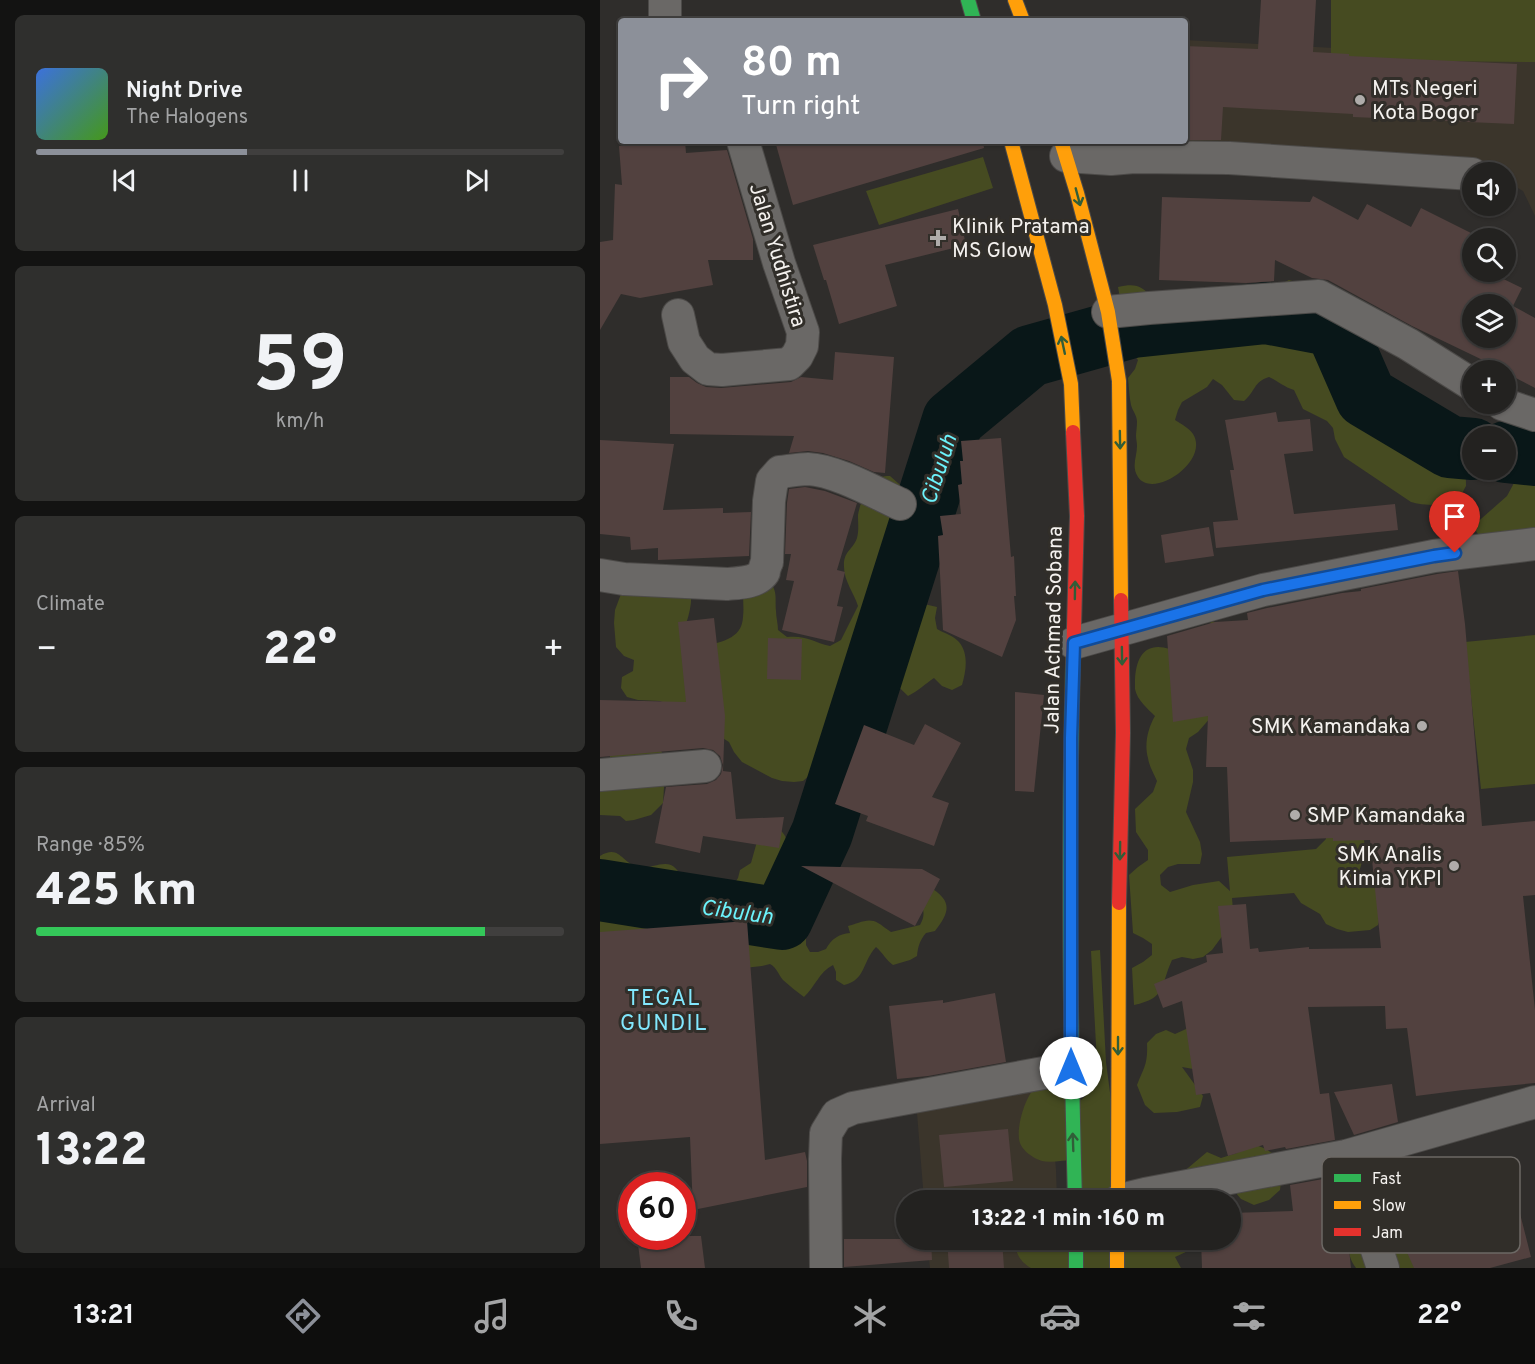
<!DOCTYPE html>
<html lang="en">
<head>
<meta charset="utf-8">
<style>
	:root { --surface:#232220; --page:#2f2f2d; --text:#f1f3f6; --muted:#a3a4a5; --line:#403f3e; --accent:#8c9099 }
	body { margin:0; font-family:Overpass,sans-serif; background:var(--page); color:var(--text); height:100vh; display:flex; flex-direction:column; font-size:22px; white-space:nowrap }
	* { box-sizing:border-box; margin:0 }
	p { font-size:20px; color:var(--muted) }
	.icon { flex:none; width:33px; height:33px; fill:none; stroke:currentColor; stroke-width:2; stroke-linecap:round; stroke-linejoin:round }
	.map { position:relative; flex:1; overflow:hidden }
	.details { display:flex; flex-direction:column; gap:15px; padding:15px; background:#131312; width:600px }
	.details>* { flex:none }
	.guide { position:absolute; left:18px; top:18px; width:570px; height:126px; border-radius:6px; box-shadow:0 2px 4px #0004,0 0 0 2px var(--line); background:#8c9099; color:#fff; overflow:hidden }
	.buttons { position:absolute; left:862px; top:162px; display:grid; gap:12px }
	.buttons a { display:grid; place-items:center; width:54px; height:54px; border-radius:50%; background:var(--surface); box-shadow:0 2px 4px #0004,0 0 0 2px var(--line); font-size:30px }
	.speed { position:absolute; left:18px; top:1172px; display:flex; gap:12px; font-size:30px; font-weight:700; text-align:center }
	.speed>* { display:grid; place-content:center; width:78px; height:78px; border-radius:50%; background:var(--surface); box-shadow:0 2px 4px #0004,0 0 0 2px var(--line); line-height:1 }
	.speed .limit { border:9px solid #d22; background:#fff; color:#111 }
	.pin { position:absolute; display:grid; place-items:center; width:51px; height:51px; color:#fff; margin:-62px -26px; border-radius:50% 50% 50% 0; rotate:-45deg; box-shadow:0 0 6px #0007 }
	.pin .icon { rotate:45deg }
	.me { position:absolute; width:66px; margin:-33px; rotate:0deg; stroke-linejoin:round; filter:drop-shadow(0 0 4px #0008) }
	.turn { display:flex; align-items:center; gap:21px; height:126px; padding:0 24px; font-size:27px }
	.turn .icon { width:78px; height:78px; stroke-width:2.5 }
	.turn b { display:block; font-size:42px; line-height:51px }
	.big { font-size:45px; font-weight:800; line-height:1.1 }
	.details .card { flex:1; display:flex; flex-direction:column; justify-content:center; gap:9px; min-width:0; padding:0 21px; border-radius:9px; background:var(--page) }
	.details .dial { align-items:center; gap:0 }
	.dial b { font-size:78px; line-height:1 }
	.song { display:flex; align-items:center; gap:18px }
	.cover { width:72px; height:72px; border-radius:9px; background:linear-gradient(135deg,hsl(220 70% 55%),hsl(100 70% 35%)) }
	.played { height:6px; border-radius:3px; background:linear-gradient(90deg,var(--accent) 40%,var(--line) 40%) }
	.keys { display:flex; justify-content:space-around; direction:ltr }
	.heat { display:flex; justify-content:space-between; align-items:center; font-size:33px; direction:ltr }
	.charge { height:9px; border-radius:4px; background:linear-gradient(90deg,#34c759 85%,var(--line) 0) }
	.trip { position:absolute; left:296px; top:1190px; width:345px; height:60px; border-radius:30px; background:var(--surface); box-shadow:0 2px 4px #0004,0 0 0 2px var(--line); font-weight:800; line-height:60px; text-align:center }
	.tab-bar { display:flex; height:96px; justify-content:space-around; align-items:center; background:#0e0e0d; color:var(--muted) }
	.tab-bar .icon { width:42px; height:42px }
	.tab-bar .current { color:var(--accent) }
	.tab-bar b { font-size:27px; color:var(--text) }
	main { display:flex; flex:1; min-height:0 }
	.map>svg:first-child { display:block }
</style>
</head>
<body>
<main>
<section class="details">
<div class="card">
<div class="song"><i class="cover"></i><div><b>Night Drive</b><p>The Halogens</p></div></div>
<div class="played"></div>
<div class="keys"><svg class="icon" aria-label="previous" viewBox="0 0 24 24"><path d="M18 5L8 12l10 7zM5 5v14"/></svg><svg class="icon" aria-label="pause" viewBox="0 0 24 24"><path d="M8 5v14M16 5v14"/></svg><svg class="icon" aria-label="next" viewBox="0 0 24 24"><path d="M6 5l10 7-10 7zM19 5v14"/></svg></div>
</div>
<div class="card dial"><b>59</b><p>km/h</p></div>
<div class="card"><p>Climate</p>
<div class="heat"><a>−</a><b class="big">22°</b><a>+</a></div>
</div>
<div class="card"><p>Range · 85%</p><b class="big">425 km</b><div class="charge"></div></div>
<div class="card"><p>Arrival</p><b class="big">13:22</b></div>
</section>
<div class="map">
<svg width="935" height="1268" viewBox="0 0 935 1268">
	<rect width="100%" height="100%" fill="#2f2d2b"/>
	<!-- built -->
	<path fill="#3b352b" d="M585 40 935 59V216L923 191 906 181V172H893L881 166 539 144V141H585Z
		M449 1089 456 1170 457 1200H324L317 1113Z
		M327 1239H458L456 1268H330Z"/>
	<!-- green -->
	<path fill="#464b21" d="M731 0H935V62L731 60Z
		M383 157 393 188 279 225 266 191Z
		M689 280 699 283 751 327C750 340 746 351 746 364L756 365 766 369 760 386 767 392 775 395 779 404 808 416V424L796 440 794 449C800 446 806 444 813 444 826 443 857 454 864 467 866 472 866 480 866 486 863 491 860 499 855 502 846 507 820 505 811 502L744 457 735 439 733 428 727 421 703 409 694 390C684 387 678 381 669 377 653 382 656 391 644 401L634 400 622 385 613 379 607 387 582 402 578 410 575 420C581 424 589 428 593 434 610 461 553 500 538 477 531 466 537 457 537 446 537 442 536 439 536 436 536 432 537 427 537 422 537 415 533 412 531 405 529 396 529 387 528 378L535 369 538 360 532 353 530 343C537 333 545 330 551 319L522 310 518 287C535 283 542 285 553 299L629 315C635 318 639 323 645 327 657 335 676 324 685 315L681 307 679 285Z
		M926 457H935V558L881 539 873 526 907 496 914 483 916 468Z
		M290 476 307 491 318 496 325 505 326 529 320 553 314 563 296 576 290 584 291 595 312 604H324L337 607 335 618 337 629C344 633 354 636 359 642 369 654 366 671 362 685L352 690 342 686 334 678C325 684 318 691 308 696L276 665 261 657 251 660 249 670 252 681 260 690 264 735 256 742 235 749 226 757 220 766 203 781 194 782 182 781 172 778 142 762 134 752 129 742 70 705 60 701 38 700 27 697 21 688 22 677 33 671 34 660 24 656 16 647 14 623 15 610 24 586 91 590C92 602 90 612 86 624L101 647C119 642 142 640 143 617 144 609 143 601 143 593L168 578C178 593 175 595 176 611 176 617 178 624 178 630L187 637C206 635 213 642 230 646L241 640 258 606C254 593 244 581 244 567 243 551 253 550 257 538 259 530 258 524 258 515 260 503 267 485 277 479 281 476 286 476 290 476Z
		M610 621 625 624 612 716 598 732 589 738 586 749 593 770V782L586 812 600 842 602 854 600 864H578L568 867 560 875 561 885 570 892 593 885 619 881 630 891 627 857 716 849 726 839V828L763 832C766 847 764 859 758 874L772 873 783 879 781 914 778 925 770 930 748 932 737 929 726 924 720 914 701 903 694 893 632 898 633 910 626 931 612 950 603 957 593 959 582 957 572 960C560 986 567 998 534 1005L532 968 543 962 552 955V944L543 938 533 933 529 875 538 867 548 860V850L536 832 535 809 553 792 557 781C554 774 549 766 548 758 544 744 548 728 555 716 548 709 537 700 535 689 535 686 535 683 535 680 536 657 545 641 570 649L611 623Z
		M935 635V784L881 789 865 642Z
		M56 738 62 753 64 787 63 803 51 815 34 820 26 821 20 816 0 815V774L17 771 3 742Z
		M178 828C186 834 192 847 188 857 186 863 181 867 179 873 178 877 183 915 185 919 186 924 189 928 192 931L200 933 206 938V945L210 952H218L226 949C231 939 239 934 250 933L248 926C258 924 268 917 278 923 282 925 286 929 291 932L320 925C325 916 324 911 321 902L328 886C352 900 351 911 335 931L326 933C320 940 318 946 317 956L310 960 293 965C286 960 283 953 276 947 262 962 266 980 244 985L236 980V972L233 965C219 972 215 987 204 997 197 992 190 986 183 980 178 974 177 968 170 964L162 966 144 968 0 966V856C20 844 21 863 38 867 48 870 61 861 71 865 78 868 82 878 85 884 102 882 113 870 126 884H134L138 878 140 870 151 863 158 838Z
		M500 950 506 1062 524 1200H426L438 1189 455 1188 468 1198 475 1160C465 1160 451 1163 442 1161 432 1158 420 1149 419 1139 417 1123 427 1087 444 1081 448 1080 454 1081 458 1080L481 1100 493 1089 492 1072 497 1064 491 951Z
		M595 1025 599 1070 582 1067 603 1096 600 1107 577 1112 554 1113 545 1105 537 1085C544 1067 548 1064 547 1043L556 1034 566 1030 575 1034Z
		M651 1143 666 1149 679 1158 682 1174 680 1190 669 1200 654 1205 641 1199 630 1186 626 1194 625 1200H549L552 1183 566 1173H582L607 1152 621 1158 637 1153Z
		M756 1170H773L780 1183 783 1213 809 1222 825 1268H756C745 1253 749 1243 756 1227 744 1210 742 1202 744 1181Z
		M415 1239H539L541 1243 556 1247V1239H598L588 1251 575 1257 581 1268H431C419 1261 415 1252 415 1239Z"/>
	<g fill="none" stroke-linecap="round" stroke-linejoin="round">
		<!-- river -->
		<path stroke="#091718" stroke-width="62" d="M906 452 935 455
			M0 890 182 919 222 833 353 420 430 356 533 327 666 313 735 326 766 397 850 447 873 449"/>
	</g>
	<!-- building -->
	<path fill="#52413f" fill-rule="evenodd" d="M661 0H716L713 52 749 54V56L917 64 914 124 753 117V114L623 107 621 140H585V46L658 49Z
		M36 141H85L86 153 127 150 153 239V260H108L113 285 40 298 21 294 0 330V242L13 240 15 184 22 185 19 146 36 144Z
		M175 141H383L384 148 193 205Z
		M713 196 758 220 767 204 811 227 821 208 873 234V272H889L922 288 913 306 935 318V388L906 373V370H901L891 365V364L812 326 728 280 712 278 675 260 674 281 646 283 559 280 562 197 710 202ZM873 304H906V338H873Z
		M358 209 366 245 285 265 297 306 239 324 226 280H224L213 245Z
		M235 352 294 357 285 473 274 472 249 461 223 453 208 451 189 453 194 436 70 434V377H89L97 383 106 387 121 388 191 382 201 377 233 380Z
		M676 412 678 422 710 419 713 451 684 454 694 514 795 504 798 530 616 548 613 522 638 520 630 470H634L625 420Z
		M401 438 411 557 414 556 416 596H414L416 620 402 657 343 630 338 536 343 535 340 516 361 514 358 485 362 484 360 461H363L361 441Z
		M0 440 74 444 63 510 123 508V513L151 512 149 556 58 560V548L31 550 30 537 0 534Z
		M205 487 225 491 257 503 237 570 245 572 237 606 243 607 234 642 182 630 194 581 186 580 191 554H185L187 503 189 489Z
		M609 527 614 556 565 563 561 535Z
		M858 571 865 624 882 826 935 821V895L923 896 935 1010V1083L863 1090 816 1096 807 1028 786 1029 785 1006 708 1007 720 1094 729 1093 735 1140 686 1149 685 1147 665 1151 663 1145 628 1156 610 1093 596 1095 582 1001 563 1008 554 984 607 962 606 955 623 953 618 906 646 904 650 949 658 948 659 952 709 947V949L781 948 770 840 733 841V838L630 842 627 767H606L608 716 573 722 567 636 615 622 648 620 647 613 667 608 742 593 761 591V589L837 574Z
		M114 618 125 716 123 771 131 772 136 819 184 817 179 848 103 836 100 853 55 843 66 787 107 784 116 780 121 774 123 765 120 756 113 750 103 748 0 757V700L86 702 78 622Z
		M168 638 202 639 201 680 167 679Z
		M415 692 444 695 434 792 415 791Z
		M325 724 361 743 332 797 349 803 334 846 266 821 268 816 235 804 264 725 314 745Z
		M201 866 322 869 340 879 315 926Z
		M147 921 165 1160 205 1152 207 1161V1187L93 1210 90 1137 0 1144V932Z
		M395 993 406 1062 328 1076 297 1079 289 1006 343 1000V1003Z
		M792 1084 798 1122 754 1135 734 1092Z
		M408 1129 413 1181 344 1187 339 1135Z
		M799 1160 814 1204 911 1178 931 1257 890 1268H814L769 1168Z
		M734 1177 745 1211 751 1268H602L601 1239H630V1213L693 1211 690 1185Z
		M37 1236H101L105 1268H41Z
		M244 1239H331L332 1260 244 1267Z
		M347 1239H402L404 1268H349Z"/>
	<g fill="none" stroke-linecap="round" stroke-linejoin="round">
		<defs>
			<path id="street" d="M65 0V21
				M466 156 511 159 534 157 629 158 872 174
				M508 312 549 308 719 296 808 344 873 385
				M78 315 84 342 95 359 108 369 122 370 189 364 197 356 202 346 203 332 179 263 143 141
				M902 404 935 415
				M0 575 24 579 127 584C138 583 157 583 164 572 164 571 166 563 167 562L169 501 172 481 180 472C189 471 199 469 208 469 235 470 276 493 300 504
				M474 643 663 590 834 556 935 544
				M0 775 105 766
				M746 1156 783 1268
				M520 1200 545 1194 746 1156 935 1102
				M226 1268 225 1159 226 1133 237 1115 253 1108 471 1068"/>
			<path id="fast" d="M368 0 374 21
				M473 664C468 843 470 1022 475 1200
				M476 1239V1268"/>
			<path id="slow" d="M415 0 423 21
				M411 141 455 305 471 384 473 432
				M461 141 477 193 508 312 519 381 521 600
				M518 1200 519 903
				M517 1239V1268"/>
			<path id="jam" d="M473 664 477 516 473 432
				M519 903 523 733 521 600"/>
		</defs>
		<!-- street casing -->
		<use href="#street" stroke="#4c4a48" stroke-width="34"/>
		<!-- fast casing -->
		<use href="#fast" stroke="#4c4a48" stroke-width="16"/>
		<!-- slow casing -->
		<use href="#slow" stroke="#4c4a48" stroke-width="16"/>
		<!-- jam casing -->
		<use href="#jam" stroke="#4c4a48" stroke-width="16"/>
		<!-- street -->
		<use href="#street" stroke="#6a6866" stroke-width="32"/>
		<!-- fast -->
		<use href="#fast" stroke="#30b455" stroke-width="14"/>
		<!-- slow -->
		<use href="#slow" stroke="#ff9f0a" stroke-width="14"/>
		<!-- jam -->
		<use href="#jam" stroke="#e5322d" stroke-width="14"/>
	</g>
	<!-- one-way arrows -->
	<defs><path id="oneway-shaft" d="M-6 0H5M1.5-3L5.5 0L1.5 3" fill="none" stroke-width="1.6" stroke-linecap="round" stroke-linejoin="round" transform="scale(1.5)"/></defs>
	<g stroke="#315d38">
		<use href="#oneway-shaft" transform="translate(478 197) rotate(75)"/>
		<use href="#oneway-shaft" transform="translate(463 345) rotate(-102)"/>
		<use href="#oneway-shaft" transform="translate(520 440) rotate(89)"/>
		<use href="#oneway-shaft" transform="translate(475 590) rotate(-89)"/>
		<use href="#oneway-shaft" transform="translate(522 656) rotate(89)"/>
		<use href="#oneway-shaft" transform="translate(520 851) rotate(91)"/>
		<use href="#oneway-shaft" transform="translate(518 1046) rotate(90)"/>
		<use href="#oneway-shaft" transform="translate(473 1142) rotate(-92)"/>
	</g>
	<g fill="none" stroke-linecap="round" stroke-linejoin="round">
		<defs>
			<path id="route" d="M471 1068V738L474 643 663 590 834 556 855 553"/>
		</defs>
		<!-- route casing -->
		<use href="#route" stroke="#114b97" stroke-width="15"/>
		<!-- route -->
		<use href="#route" stroke="#1a73e8" stroke-width="10"/>
	</g>
	<!-- markers -->
	<g fill="#afacaa" stroke="#312e29" stroke-width="2">
		<circle cx="760" cy="100" r="6"/>
		<path d="M335 229h6v6h6v6h-6v6h-6v-6h-6v-6h6z"/>
		<circle cx="822" cy="726" r="6"/>
		<circle cx="695" cy="815" r="6"/>
		<circle cx="854" cy="866" r="6"/>
	</g>
	<g text-anchor="middle" stroke-width="6" stroke-linejoin="round" paint-order="stroke">
		<!-- poi labels -->
		<g font-size="21" fill="#f4f1ee" stroke="#312e29" text-anchor="start">
			<text x="772" y="95">MTs Negeri<tspan x="772" dy="24">Kota Bogor</tspan></text>
			<text x="352" y="233">Klinik Pratama<tspan x="352" dy="24">MS Glow</tspan></text>
			<text x="810" y="733" text-anchor="end">SMK Kamandaka</text>
			<text x="707" y="822">SMP Kamandaka</text>
			<text x="842" y="861" text-anchor="end">SMK Analis<tspan x="842" dy="24">Kimia YKPI</tspan></text>
		</g>
		<!-- street labels -->
		<g font-size="21" fill="#f4f1ee" stroke="#312e29">
			<text transform="translate(178 255) rotate(73)" y="7">Jalan Yudhistira</text>
			<text transform="translate(453 630) rotate(-89)" y="7">Jalan Achmad Sobana</text>
		</g>
		<!-- water labels -->
		<g font-size="22" font-style="italic" fill="#6cf3fb" stroke="#312e29">
			<text transform="translate(338 469) rotate(-72)" y="8">Cibuluh</text>
			<text transform="translate(137 911) rotate(8)" y="8">Cibuluh</text>
		</g>
		<!-- neighbourhood labels -->
		<g font-size="22" letter-spacing="1.5" fill="#82e8fe" stroke="#312e29">
			<text x="64" y="1005">TEGAL<tspan x="64" dy="25">GUNDIL</tspan></text>
		</g>
	</g>
	<!-- legend -->
	<rect x="722" y="1157" width="198" height="96" rx="9" fill="#312e29" stroke="#6c6864" stroke-width="1.5"/>
	<rect x="734" y="1174" width="27" height="8" fill="#30b455"/>
	<rect x="734" y="1201" width="27" height="8" fill="#ff9f0a"/>
	<rect x="734" y="1228" width="27" height="8" fill="#e5322d"/>
	<g font-size="16" fill="#f4f1ee">
		<text x="772" y="1184">Fast</text>
		<text x="772" y="1211">Slow</text>
		<text x="772" y="1238">Jam</text>
	</g>
</svg>
<div class="buttons">
<a><svg class="icon" aria-label="sound" viewBox="0 0 24 24"><path d="M4 9h4l5-4v14l-5-4H4zM17 9q2 3 0 6"/></svg></a>
<a><svg class="icon" aria-label="search" viewBox="0 0 24 24"><circle cx="10" cy="10" r="6"/><path d="M15 15l6 6"/></svg></a>
<a><svg class="icon" aria-label="layers" viewBox="0 0 24 24"><path d="M12 4l9 5-9 5-9-5zM3 14l9 5 9-5"/></svg></a>
<a>+</a>
<a>−</a>
</div>
<div class="speed"><div class="limit">60</div></div>
<div class="pin" style="left:855px;top:553px;background:#d93025"><svg class="icon" aria-label="arrive" viewBox="0 0 24 24"><path d="M6 21V4h12l-3 4 3 4H6"/></svg></div>
<svg class="me" style="left:471px;top:1068px" viewBox="-20 -20 40 40"><circle r="19" fill="#fff"/><path d="M0-13L10 11 0 6-10 11z" fill="#1a73e8"/></svg>
<div class="trip">13:22 · 1 min · 160 m</div>
<div class="guide">
<div class="turn"><svg class="icon" aria-label="right" viewBox="0 0 24 24"><path d="M7 20v-9h11M14 6l5 5-5 5"/></svg><div><b>80 m</b>Turn right</div></div>
</div>
</div>
</main>
<nav class="tab-bar">
<b>13:21</b>
<svg class="icon current" aria-label="directions" viewBox="0 0 24 24"><path d="M12 3l9 9-9 9-9-9zM9 14v-3h6M13 9l2 2-2 2"/></svg>
<svg class="icon" aria-label="music" viewBox="0 0 24 24"><path d="M9 18V5l10-2v13"/><circle cx="6" cy="18" r="3"/><circle cx="16" cy="16" r="3"/></svg>
<svg class="icon" aria-label="phone" viewBox="0 0 24 24"><path d="M5 4h4l2 5-3 2q2 4 5 5l2-3 5 2v4C11 20 4 13 5 4z"/></svg>
<svg class="icon" aria-label="climate" viewBox="0 0 24 24"><path d="M12 3v18M4 7l16 10M4 17L20 7"/></svg>
<svg class="icon" aria-label="car" viewBox="0 0 24 24"><path d="M5 17H2v-5l4-1 3-4h7l3 4 3 1v5h-3M9 17h6M6 11h13"/><circle cx="7" cy="17" r="2"/><circle cx="17" cy="17" r="2"/></svg>
<svg class="icon" aria-label="filters" viewBox="0 0 24 24"><path d="M4 7h16M4 17h16"/><circle cx="9" cy="7" r="2"/><circle cx="15" cy="17" r="2"/></svg>
<b>22°</b>
</nav>
</body>
</html>
